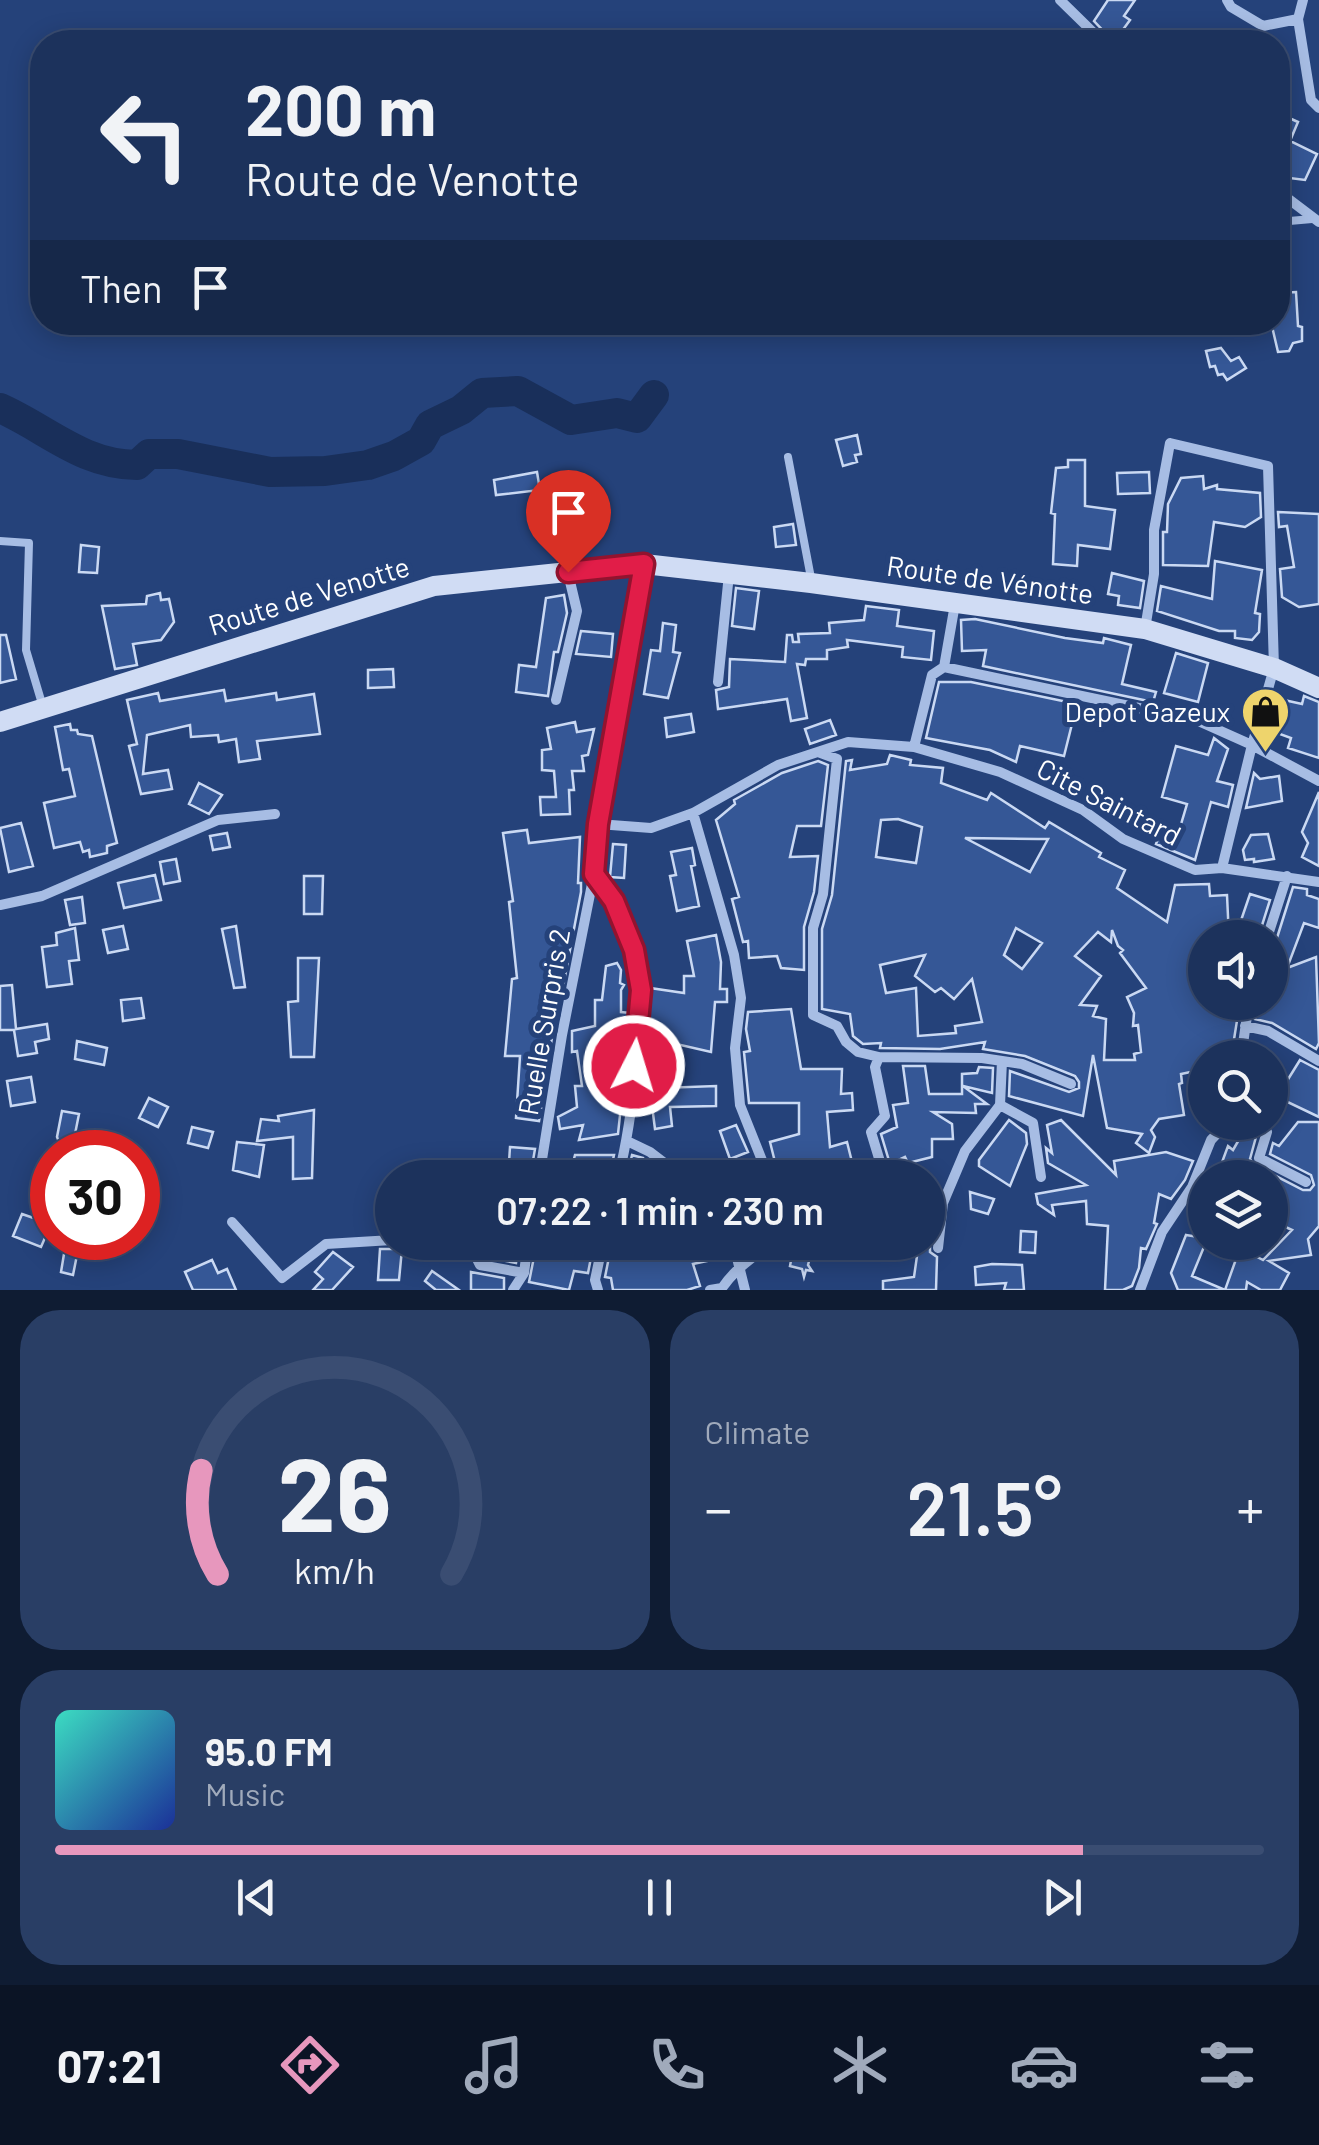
<!DOCTYPE html>
<html lang="en">
<head>
<meta charset="utf-8">
<style>
	:root { --surface:#1c325c; --page:#293e65; --text:#f1f3f6; --muted:#a0aabb; --line:#3a4d72; --accent:#e797bd }
	body { margin:0; font-family:Barlow,sans-serif; background:var(--page); color:var(--text); height:100vh; display:flex; flex-direction:column; font-size:38px; white-space:nowrap }
	* { box-sizing:border-box; margin:0 }
	p { font-size:32px; color:var(--muted) }
	.icon { flex:none; width:55px; height:55px; fill:none; stroke:currentColor; stroke-width:2; stroke-linecap:round; stroke-linejoin:round }
	.map { position:relative; height:1290px; overflow:hidden }
	.side { display:flex; flex-direction:column; gap:20px; padding:20px; background:#0f1c33; flex:1 }
	.side>* { flex:none }
	.hud { position:absolute; left:30px; top:30px; width:1260px; height:305px; border-radius:40px; box-shadow:0 5px 25px #0003,0 0 0 2px var(--line); background:#1c325c; color:var(--text); overflow:hidden }
	.controls { position:absolute; left:1188px; top:920px; display:grid; gap:20px }
	.controls a { display:grid; place-items:center; width:100px; height:100px; border-radius:50%; background:var(--surface); box-shadow:0 5px 25px #0003,0 0 0 2px var(--line); font-size:50px }
	.speed { position:absolute; left:30px; top:1130px; display:flex; gap:20px; font-size:50px; font-weight:700; text-align:center }
	.speed>* { display:grid; place-content:center; width:130px; height:130px; border-radius:50%; background:var(--surface); box-shadow:0 5px 25px #0003,0 0 0 2px var(--line); line-height:1 }
	.speed .limit { border:15px solid #d22; background:#fff; color:#111 }
	.pin { position:absolute; display:grid; place-items:center; width:85px; height:85px; color:#fff; margin:-102px -42px; border-radius:50% 50% 50% 0; rotate:-45deg; box-shadow:0 0 10px #0007 }
	.pin .icon { rotate:45deg }
	.me { position:absolute; width:110px; margin:-55px; rotate:5deg; stroke-linejoin:round; filter:drop-shadow(0 0 8px #0008) }
	.turn { display:flex; align-items:center; gap:35px; height:210px; padding:0 50px; font-size:45px }
	.turn .icon { width:130px; height:130px; stroke-width:2.5 }
	.turn b { display:block; font-size:70px; line-height:85px }
	.then { display:flex; align-items:center; height:95px; padding:0 50px; background:#0003; gap:20px; font-size:38px }
	.big { font-size:75px; font-weight:600; line-height:1.1 }
	.side .widget { flex:1; display:flex; flex-direction:column; justify-content:center; gap:15px; min-width:0; padding:0 35px; border-radius:40px; background:var(--page) }
	.side .dial { align-items:center; gap:0 }
	.dial svg { height:260px; overflow:visible; fill:none; stroke:var(--line); stroke-width:7; stroke-linecap:round; text-anchor:middle }
	.dial text { fill:var(--text); stroke:none }
	.song { display:flex; align-items:center; gap:30px }
	.cover { width:120px; height:120px; border-radius:15px; background:linear-gradient(135deg,hsl(170 70% 55%),hsl(230 70% 35%)) }
	.played { height:10px; border-radius:5px; background:linear-gradient(90deg,var(--accent) 85%,var(--line) 85%) }
	.keys { display:flex; justify-content:space-around; direction:ltr }
	.heat { display:flex; justify-content:space-between; align-items:center; font-size:55px; direction:ltr }
	.side .tiles { flex:1; display:grid; gap:20px; grid-template-columns:1fr 1fr }
	.widget:last-child { grid-column:span 2 }
	.trip { position:absolute; left:375px; top:1160px; width:570px; height:100px; border-radius:50px; background:var(--surface); box-shadow:0 5px 25px #0003,0 0 0 2px var(--line); font-weight:600; line-height:100px; text-align:center }
	.menu { display:flex; height:160px; justify-content:space-around; align-items:center; background:#0b1425; color:var(--muted) }
	.menu .icon { width:70px; height:70px }
	.menu .on { color:var(--accent) }
	.menu b { font-size:45px; color:var(--text) }
	.map>svg:first-child { display:block }
</style>
</head>
<body>
<div class="map">
<svg width="1319" height="1290" viewBox="0 0 1319 1290">
	<rect width="100%" height="100%" fill="#25427a"/>
	<g fill="none" stroke-linecap="round" stroke-linejoin="round">
		<!-- river -->
		<path stroke="#192f5a" stroke-width="30" d="M0 408C49 430 81 464 137 465L149 454H178L270 472 325 471 368 465 394 456 421 441 430 425 461 410 482 393 518 391 571 420 617 413 637 418 654 395"/>
	</g>
	<!-- building -->
	<path fill="#355796" stroke="#cad9f3" stroke-width="2.5" fill-rule="evenodd" d="M1108 0H1135L1124 16 1130 20 1114 42 1094 21Z
		M1278 113 1298 122 1290 141 1317 154 1305 180 1290 178 1288 181 1278 177Z
		M1296 292 1298 326 1302 327V341L1293 343 1289 351 1278 352 1271 322H1278V293Z
		M1221 348 1231 361 1239 357 1246 368 1227 380 1223 374 1218 375 1215 366 1210 367 1206 351Z
		M857 435 861 454 855 455 857 462 843 466 836 440Z
		M1068 460H1085V506L1115 510 1110 549 1078 545 1077 566 1053 564 1055 514 1051 513 1056 468 1068 467Z
		M537 472 540 490 496 495 494 480Z
		M1149 472 1150 493 1118 494 1117 473Z
		M1203 476 1204 489 1217 485V489L1260 493 1261 517 1245 527 1214 522 1208 566 1163 565V532H1167L1168 504 1181 478Z
		M1278 512 1319 514V604L1299 607 1282 597 1280 569 1294 567 1287 526 1279 527Z
		M793 524 796 545 776 547 774 527Z
		M81 545 99 547 97 573 79 572Z
		M1215 561 1262 570 1255 613 1260 614 1259 632 1252 640 1235 638V631H1219L1157 611 1161 586 1212 599Z
		M1112 573 1144 581 1140 608 1118 605 1119 596 1108 594Z
		M736 588 759 591 754 629 732 626Z
		M160 593 161 600 169 599 174 622 161 640 133 644 137 665 115 669 102 606 146 604 147 596Z
		M564 595 567 613 558 652H554L548 696 516 692 519 665 536 667 546 598Z
		M866 606 899 610 897 626 934 631 931 660 902 657 903 647 847 640 848 647 827 650V659H806L805 665 797 664 807 718 791 721 787 699 718 709 716 690 729 687 730 659 785 662 787 635H792L793 642H799L798 634 830 633 829 623 864 620Z
		M975 619 1065 638 1103 643 1104 638 1131 645 1122 684 1156 692 1153 702 983 666 986 650 962 651 961 620Z
		M663 623 676 625 673 652 680 653 668 698 644 694 651 650 660 651Z
		M581 631 613 634 611 657 576 654Z
		M0 635H6L16 679 0 683Z
		M1176 653 1208 663 1198 702 1164 693Z
		M393 669 394 687 368 688V670Z
		M939 682H971L1077 704 1064 756 1020 746 1016 762 990 750 926 738Z
		M224 690 226 701 276 693 277 700 314 694 320 734 257 741 260 759 239 762 236 739 219 742 218 735 191 737 190 725 147 735 143 774 168 770 172 789 141 794 129 746 137 744 127 700 158 693 160 701Z
		M1304 696 1319 702V758L1288 748 1291 738 1277 733 1278 726 1268 721 1275 698 1302 704Z
		M691 714 694 732 667 737 665 718Z
		M830 720 836 735 810 744 805 729Z
		M575 722 577 732 594 729 588 755 582 756 584 771H572L574 790H569L570 814 541 815 540 797H556L554 771 542 770V750L551 749 547 728Z
		M70 724 71 730H77L78 734 92 736 117 843 107 846V853L90 857 89 850 83 852 80 842 54 848 44 803 75 796 69 769 63 770 55 727Z
		M1214 738 1228 749 1217 781 1233 785 1228 807 1211 802 1195 860 1156 844 1159 836 1176 841 1187 804 1162 797 1176 746 1208 755Z
		M890 755 911 760 910 765 943 768 941 783 987 800 991 793 1045 828 1049 822 1101 853 1099 857 1125 870 1117 888 1167 922 1175 885 1209 884 1210 896 1227 895 1229 938H1205V1002H1240L1231 1058H1205V1069L1181 1074 1182 1083 1179 1084 1184 1115 1159 1119 1151 1130 1155 1137 1149 1153 1136 1143 1142 1134 1107 1128 1093 1055 1083 1116 1009 1096 1010 1071 1069 1092 1079 1088V1082L1075 1076 1025 1056 983 1049 985 1042 940 1049 880 1048 881 1043 863 1044 853 1036 850 1014 822 1009V929L832 895 846 761 852 760 850 770 887 764ZM898 819 922 827 916 863 876 857 881 820ZM965 838 1038 839H1048L1030 872ZM1016 928 1042 943 1022 969 1004 955ZM1112 930 1118 946 1123 950 1120 953 1146 988 1127 997 1134 1013 1133 1026 1138 1025 1141 1052 1134 1054 1135 1060H1104L1106 1019 1093 1016 1097 1006 1080 1005 1101 976 1075 956 1098 932 1111 942ZM925 955 915 976 935 992 941 988 954 999 972 979 982 1022 955 1026 956 1033 918 1036 916 988 886 993 880 965Z
		M818 761 828 765 821 826H797L790 857 818 856 814 892 804 927V970L781 968 777 956 749 958 748 941 743 942 732 899 739 897 716 820 735 804 734 800 782 773Z
		M1254 773 1260 779 1279 776 1282 801 1246 808Z
		M199 783 222 795 209 814 189 804Z
		M1319 792V866L1302 857 1308 843 1302 832Z
		M21 823 33 866 9 872 0 828Z
		M527 830 529 843 580 837 578 883H581V892L562 992H559L539 1121 516 1118 520 1056H505L512 979 517 978 509 902 513 901 503 833Z
		M227 833 230 847 213 850 210 836Z
		M1268 834 1274 859 1254 862V859L1245 860 1243 850 1251 835Z
		M613 844 626 845 624 878 610 877Z
		M692 848 695 865 691 866 699 906 677 911 670 876 676 875 671 852Z
		M176 859 180 881 164 884 160 862Z
		M155 875 161 900 124 908 118 883Z
		M304 876H323L322 914H304Z
		M1293 887 1307 889V895L1319 899V928L1304 923 1287 968 1316 957 1319 1043 1316 1049 1272 1023 1255 1019 1258 1002H1270V960Z
		M1250 894 1270 900 1258 938H1235Z
		M82 897 85 923 70 925 65 900Z
		M123 926 128 949 108 953 103 930Z
		M236 926 245 987 234 988 222 929Z
		M75 928 79 960 69 961 72 984 47 987 42 947 57 945 56 933Z
		M716 935 721 962 720 989H727V1002H715L711 1052 672 1043 662 1088 716 1086V1106L670 1107 672 1126 655 1129 651 1098 641 1097 650 988 684 993V976H694L687 941Z
		M298 958H319L314 1057H291L288 1002 298 1001Z
		M617 963 621 970 620 983 624 985 621 990V1012L631 1013 618 1134 579 1140 583 1125 560 1129 558 1117 577 1107 575 1086H582L577 1051 572 1052V1031L595 1026V1000H602L606 966Z
		M12 985 16 1029 47 1024 49 1039 35 1042 37 1053 18 1056 14 1030H0V986Z
		M141 998 144 1018 123 1021 121 1000Z
		M791 1009 801 1069H842L841 1094 852 1093 853 1110 827 1112 830 1147 847 1142 856 1178H840L836 1163 799 1173 800 1178H779L770 1142 799 1134V1103H749L744 1052 750 1051 746 1029 748 1012Z
		M77 1041 107 1048 104 1065 75 1059Z
		M1300 1060 1319 1070V1117L1277 1097Z
		M903 1066H925L929 1094H962V1074L977 1073 979 1067 993 1068 992 1093 963 1086 987 1104H975L976 1113 933 1112 952 1124 953 1139H932V1157L908 1163 905 1157 890 1164 881 1134 897 1127 893 1105 908 1103Z
		M31 1077 35 1102 11 1106 7 1081Z
		M149 1098 168 1107 158 1127 139 1118Z
		M314 1110 312 1178 293 1179V1137L257 1141 261 1119 279 1121 278 1116Z
		M62 1111 79 1114 72 1149 61 1147 57 1137Z
		M1009 1120 1026 1133 1027 1144 1010 1186 979 1166V1160Z
		M1061 1120 1116 1175 1114 1161 1166 1152 1193 1161 1185 1180 1171 1199 1159 1194 1154 1223 1157 1224 1146 1249 1141 1248 1139 1268 1132 1286 1123 1290H1105L1108 1226 1087 1224 1086 1201 1052 1205 1054 1215 1038 1204 1036 1194 1086 1185 1048 1163 1046 1148 1052 1153 1047 1125Z
		M1298 1122H1319V1226L1308 1239 1311 1255 1269 1261 1289 1273 1280 1290H1261L1247 1282 1246 1290H1225L1240 1248 1263 1260 1292 1230 1277 1223 1280 1216 1270 1211V1173L1303 1190H1310L1314 1185 1311 1175 1270 1154 1273 1143 1279 1146Z
		M736 1125 748 1152 730 1159 720 1131Z
		M192 1127 213 1132 208 1148 188 1143Z
		M1244 1131 1256 1137 1250 1159 1255 1166 1249 1178H1220L1227 1167 1221 1165 1228 1146 1233 1150Z
		M237 1142 264 1145 259 1177 233 1170Z
		M510 1147 535 1149 530 1178H508Z
		M575 1155H614L609 1178H548L550 1162 572 1166Z
		M632 1155 643 1158V1178H627Z
		M970 1192 994 1199 988 1214 971 1209Z
		M22 1214 51 1224 41 1247 13 1236Z
		M1021 1231 1036 1232 1035 1253 1020 1252Z
		M1186 1235 1205 1238 1206 1242 1192 1276 1225 1290H1178L1171 1273Z
		M493 1242H519L516 1263 490 1258Z
		M537 1242 558 1246 559 1242H594L588 1273 574 1271 569 1290 529 1282Z
		M612 1242H644L645 1255 675 1250 673 1242H712L716 1259 693 1264 700 1286 687 1290H613L611 1278 605 1277Z
		M795 1242H814L808 1265 812 1271 806 1270 804 1277 802 1269 790 1266 794 1244 797 1249Z
		M919 1242H930V1252L937 1257 936 1290H883V1281L914 1277Z
		M65 1248 78 1250 73 1275 61 1272Z
		M380 1249H402L399 1280H378Z
		M333 1252 353 1267 332 1290H313L323 1279 315 1272Z
		M212 1260 218 1273 227 1269 236 1290H193L185 1272Z
		M992 1264 1022 1265 1024 1290H1004L1006 1283 976 1285 975 1267Z
		M432 1271 459 1290H436L425 1281Z
		M471 1272 504 1278V1290H471Z"/>
	<g fill="none" stroke-linecap="round" stroke-linejoin="round">
		<!-- lane -->
		<path stroke="#a7bde4" stroke-width="8" d="M1278 222 1312 219
			M788 457 811 578
			M0 541 29 543 26 650 43 707"/>
		<!-- street -->
		<path stroke="#a7bde4" stroke-width="10" d="M1060 0 1103 42
			M1227 0 1231 7 1263 26 1298 19
			M1303 0 1298 19 1311 100 1319 108
			M1278 191 1319 222
			M955 604 944 667 932 675 914 747 1000 772 1083 810 1123 839 1195 870 1222 868 1319 882
			M1145 629 1154 574V530L1170 443 1268 466 1274 668 1252 745 1222 868
			M944 667 1196 720 1252 745 1319 781
			M718 682 729 574
			M556 700 577 611 568 573
			M818 752 837 759 823 894 813 928V1015L837 1026 846 1042 858 1052 879 1057 982 1058 1022 1064 1071 1084
			M693 813 734 955 741 998 735 1048 740 1105 769 1178
			M598 824 651 828 693 813 778 765 848 742 914 747
			M594 874C611 897 625 922 634 949 649 997 631 1127 618 1178
			M0 905 42 896 218 820 275 814
			M1267 938 1287 876
			M1245 1026 1268 1031 1319 1061
			M879 1057 875 1067 885 1116 871 1132 885 1178
			M1241 1058 1249 1002
			M1000 1105 1033 1123 1041 1177
			M1245 1122 1267 1132 1259 1158 1306 1182
			M627 1141 650 1152 684 1178
			M539 1178 562 1035 594 874 598 824 644 564
			M232 1222 282 1278 326 1244 392 1240
			M407 1242 474 1253 480 1265 524 1273
			M733 1242 745 1290
			M938 1248 943 1203 965 1151 1000 1105 1002 1061
			M513 1290 524 1273 528 1242
			M598 1290 595 1280 603 1242
			M710 1290 722 1288C738 1265 751 1261 770 1242
			M1140 1290 1162 1232 1192 1187 1211 1140 1228 1122"/>
		<!-- secondary -->
		<path stroke="#d0dcf4" stroke-width="20" d="M0 722 434 586 644 564 811 583 1145 629 1274 668 1319 688"/>
	</g>
	<g fill="none" stroke-linecap="round" stroke-linejoin="round">
		<defs>
			<path id="route" d="M568 572 644 564 598 824 594 874 614 901 634 950 641 990 634 1066"/>
		</defs>
		<!-- route casing -->
		<use href="#route" stroke="#92132f" stroke-width="25"/>
		<!-- route -->
		<use href="#route" stroke="#e11d48" stroke-width="18"/>
	</g>
	<!-- icons -->
	<defs>
		<symbol id="shop-pin" viewBox="-11 -11 22 30"><path d="M0 17L-7.5 6A9.5 9.5 0 1 1 7.5 6Z" fill="#eed46c" stroke="#25427a"/><path d="M-5-2.5h2.3a2.7 3.5 0 0 1 5.4 0H5L5.5 6h-11ZM-1.5-2.5h3a1.5 2.3 0 0 0-3 0Z" fill="#111"/></symbol>
	</defs>
	<g fill-rule="evenodd">
		<use href="#shop-pin" x="1238" y="684" width="55" height="75"/>
	</g>
	<g text-anchor="middle" stroke-width="10" stroke-linejoin="round" paint-order="stroke">
		<!-- street labels -->
		<g font-size="28" fill="#fff" stroke="#25427a">
			<text transform="translate(990 580) rotate(8)" y="10">Route de Vénotte</text>
			<text transform="translate(309 596) rotate(-17)" y="10">Route de Venotte</text>
			<text transform="translate(1109 802) rotate(27)" y="10">Cite Saintard</text>
			<text transform="translate(544 1022) rotate(-80)" y="10">Ruelle Surpris 2</text>
		</g>
		<!-- poi labels -->
		<g font-size="28" fill="#fff" stroke="#25427a" text-anchor="end">
			<text x="1230" y="722">Depot Gazeux</text>
		</g>
	</g>
</svg>
<div class="controls">
<a><svg class="icon" aria-label="sound" viewBox="0 0 24 24"><path d="M4 9h4l5-4v14l-5-4H4zM17 9q2 3 0 6"/></svg></a>
<a><svg class="icon" aria-label="search" viewBox="0 0 24 24"><circle cx="10" cy="10" r="6"/><path d="M15 15l6 6"/></svg></a>
<a><svg class="icon" aria-label="layers" viewBox="0 0 24 24"><path d="M12 4l9 5-9 5-9-5zM3 14l9 5 9-5"/></svg></a>
</div>
<div class="speed"><div class="limit">30</div></div>
<div class="pin" style="left:568px;top:572px;background:#d93025"><svg class="icon" aria-label="arrive" viewBox="0 0 24 24"><path d="M6 21V4h12l-3 4 3 4H6"/></svg></div>
<svg class="me" style="left:634px;top:1066px" viewBox="-20 -20 40 40"><circle r="17" fill="#e11d48" stroke="#fff" stroke-width="3"/><path d="M0-11L8 9 0 5-8 9z" fill="#fff"/></svg>
<div class="trip">07:22 · 1 min · 230 m</div>
<div class="hud">
<div class="turn"><svg class="icon" aria-label="left" viewBox="0 0 24 24"><path d="M17 20v-9H6M10 6l-5 5 5 5"/></svg><div><b>200 m</b>Route de Venotte</div></div>
<div class="then">Then<svg class="icon" aria-label="arrive" viewBox="0 0 24 24"><path d="M6 21V4h12l-3 4 3 4H6"/></svg></div>
</div>
</div>
<section class="side">
<div class="tiles">
<div class="widget dial"><svg viewBox="0 0 100 80">
<path d="M14 69A42 42 0 1 1 86 69"/>
<path d="M14 69A42 42 0 0 1 9 37" stroke="#e797bd"/>
<text x="50" y="56" font-size="32" font-weight="700">26</text>
<text x="50" y="72" font-size="11">km/h</text>
</svg></div>
<div class="widget"><p>Climate</p>
<div class="heat"><a>−</a><b class="big">21.5°</b><a>+</a></div>
</div>
<div class="widget">
<div class="song"><i class="cover"></i><div><b>95.0 FM</b><p>Music</p></div></div>
<div class="played"></div>
<div class="keys"><svg class="icon" aria-label="previous" viewBox="0 0 24 24"><path d="M18 5L8 12l10 7zM5 5v14"/></svg><svg class="icon" aria-label="pause" viewBox="0 0 24 24"><path d="M8 5v14M16 5v14"/></svg><svg class="icon" aria-label="next" viewBox="0 0 24 24"><path d="M6 5l10 7-10 7zM19 5v14"/></svg></div>
</div>
</div>
</section>
<nav class="menu">
<b>07:21</b>
<svg class="icon on" aria-label="directions" viewBox="0 0 24 24"><path d="M12 3l9 9-9 9-9-9zM9 14v-3h6M13 9l2 2-2 2"/></svg>
<svg class="icon" aria-label="music" viewBox="0 0 24 24"><path d="M9 18V5l10-2v13"/><circle cx="6" cy="18" r="3"/><circle cx="16" cy="16" r="3"/></svg>
<svg class="icon" aria-label="phone" viewBox="0 0 24 24"><path d="M5 4h4l2 5-3 2q2 4 5 5l2-3 5 2v4C11 20 4 13 5 4z"/></svg>
<svg class="icon" aria-label="climate" viewBox="0 0 24 24"><path d="M12 3v18M4 7l16 10M4 17L20 7"/></svg>
<svg class="icon" aria-label="car" viewBox="0 0 24 24"><path d="M5 17H2v-5l4-1 3-4h7l3 4 3 1v5h-3M9 17h6M6 11h13"/><circle cx="7" cy="17" r="2"/><circle cx="17" cy="17" r="2"/></svg>
<svg class="icon" aria-label="filters" viewBox="0 0 24 24"><path d="M4 7h16M4 17h16"/><circle cx="9" cy="7" r="2"/><circle cx="15" cy="17" r="2"/></svg>
</nav>
</body>
</html>
